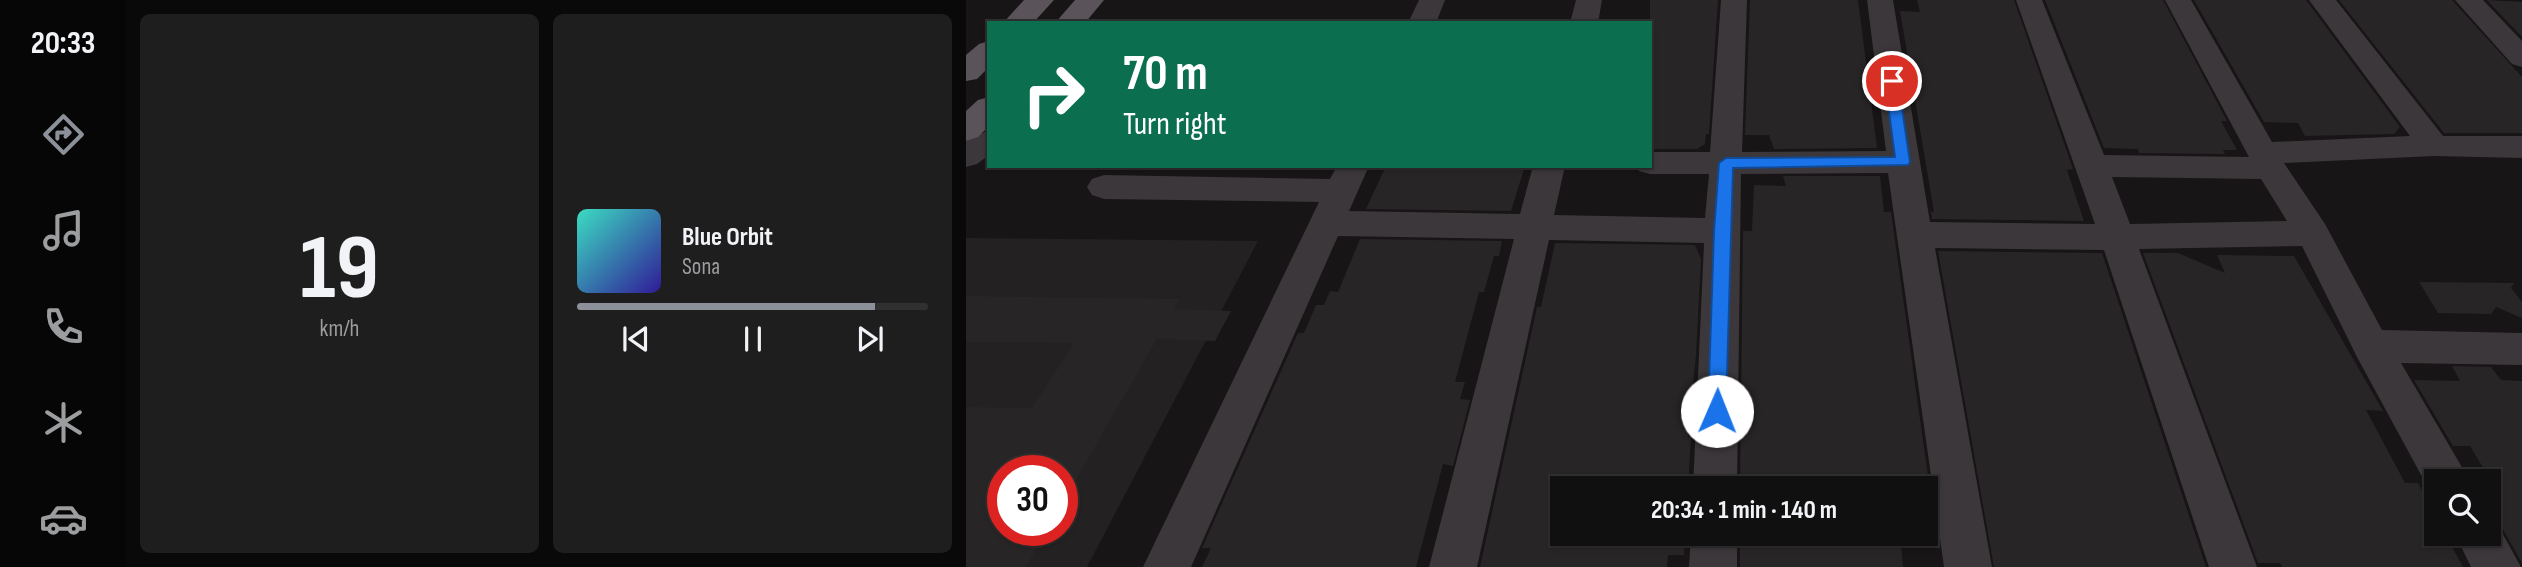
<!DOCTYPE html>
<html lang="en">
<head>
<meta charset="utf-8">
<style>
	:root { --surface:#111010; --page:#1e1e1e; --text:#f1f3f6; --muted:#9c9d9f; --line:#303030; --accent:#8c9099 }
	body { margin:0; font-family:"Sofia Sans Condensed",sans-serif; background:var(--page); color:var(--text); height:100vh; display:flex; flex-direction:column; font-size:26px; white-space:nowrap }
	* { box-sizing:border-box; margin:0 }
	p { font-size:23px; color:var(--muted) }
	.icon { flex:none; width:38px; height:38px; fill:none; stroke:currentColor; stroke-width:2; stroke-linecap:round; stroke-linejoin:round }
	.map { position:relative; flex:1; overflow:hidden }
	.sheet { display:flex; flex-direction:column; gap:14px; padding:14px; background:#090909; width:840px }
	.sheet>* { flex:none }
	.guide { position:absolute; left:21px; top:21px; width:665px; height:147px; border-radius:0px; box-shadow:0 2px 5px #0004,0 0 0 2px var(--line); background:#0b6e4f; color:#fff; overflow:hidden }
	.controls { position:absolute; left:1458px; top:469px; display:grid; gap:14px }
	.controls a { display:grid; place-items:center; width:77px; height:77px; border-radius:0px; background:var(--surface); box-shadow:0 2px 5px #0004,0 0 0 2px var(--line); font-size:35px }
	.speed { position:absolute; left:21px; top:455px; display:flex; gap:14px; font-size:35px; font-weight:700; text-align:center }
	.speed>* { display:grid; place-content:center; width:91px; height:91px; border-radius:50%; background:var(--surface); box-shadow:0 2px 5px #0004,0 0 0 2px var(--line); line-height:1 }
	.speed .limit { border:10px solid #d22; background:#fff; color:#111 }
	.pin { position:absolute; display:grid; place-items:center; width:60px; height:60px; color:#fff; margin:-30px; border:4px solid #fff; border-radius:50%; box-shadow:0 2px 7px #0007 }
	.me { position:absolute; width:77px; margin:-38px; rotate:1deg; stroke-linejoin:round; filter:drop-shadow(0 0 5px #0008) }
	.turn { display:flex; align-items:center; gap:24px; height:147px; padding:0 21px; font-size:32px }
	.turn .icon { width:91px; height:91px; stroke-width:2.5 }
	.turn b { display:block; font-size:49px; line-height:60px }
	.sheet .card { flex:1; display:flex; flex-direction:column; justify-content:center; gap:10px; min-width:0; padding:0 24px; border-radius:10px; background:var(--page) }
	.sheet .dial { align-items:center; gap:0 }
	.dial b { font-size:91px; line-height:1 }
	.song { display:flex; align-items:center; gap:21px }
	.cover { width:84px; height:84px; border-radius:10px; background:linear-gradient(135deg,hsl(170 70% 55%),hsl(250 70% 35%)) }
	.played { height:7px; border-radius:4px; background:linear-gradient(90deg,var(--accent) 85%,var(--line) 85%) }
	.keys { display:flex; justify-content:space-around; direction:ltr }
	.sheet .tiles { flex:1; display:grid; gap:14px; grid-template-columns:repeat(2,1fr) }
	.trip { position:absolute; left:584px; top:476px; width:388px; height:70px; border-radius:0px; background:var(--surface); box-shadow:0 2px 5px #0004,0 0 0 2px var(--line); font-weight:700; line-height:70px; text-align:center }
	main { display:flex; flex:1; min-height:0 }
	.dock { display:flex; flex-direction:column; width:126px; justify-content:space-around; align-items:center; background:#070606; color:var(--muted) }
	.dock .icon { width:49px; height:49px }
	.dock .active { color:var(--accent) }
	.dock b { font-size:32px; color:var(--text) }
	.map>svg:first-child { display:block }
</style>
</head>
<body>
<main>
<nav class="dock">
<b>20:33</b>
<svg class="icon active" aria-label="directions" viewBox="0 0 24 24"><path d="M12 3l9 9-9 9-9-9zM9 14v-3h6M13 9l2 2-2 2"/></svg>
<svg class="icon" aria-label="music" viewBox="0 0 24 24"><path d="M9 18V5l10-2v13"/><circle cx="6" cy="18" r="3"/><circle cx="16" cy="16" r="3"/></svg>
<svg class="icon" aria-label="phone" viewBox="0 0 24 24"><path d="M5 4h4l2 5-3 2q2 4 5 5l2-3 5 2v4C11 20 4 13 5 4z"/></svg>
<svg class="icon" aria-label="climate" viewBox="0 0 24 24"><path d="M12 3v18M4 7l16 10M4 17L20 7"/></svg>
<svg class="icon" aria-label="car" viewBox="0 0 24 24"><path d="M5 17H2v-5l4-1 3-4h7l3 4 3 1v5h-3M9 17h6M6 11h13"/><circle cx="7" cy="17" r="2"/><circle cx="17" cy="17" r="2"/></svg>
</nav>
<section class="sheet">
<div class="tiles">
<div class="card dial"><b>19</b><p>km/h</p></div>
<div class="card">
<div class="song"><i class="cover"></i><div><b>Blue Orbit</b><p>Sona</p></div></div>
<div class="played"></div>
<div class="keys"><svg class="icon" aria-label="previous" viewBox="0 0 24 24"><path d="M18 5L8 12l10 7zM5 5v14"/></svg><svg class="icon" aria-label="pause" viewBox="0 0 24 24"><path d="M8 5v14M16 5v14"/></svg><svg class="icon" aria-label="next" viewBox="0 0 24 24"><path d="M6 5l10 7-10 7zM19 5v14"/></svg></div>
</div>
</div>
</section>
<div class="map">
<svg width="1556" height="567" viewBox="0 0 1556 567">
	<rect width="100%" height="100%" fill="#171516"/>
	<!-- built -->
	<path fill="#242123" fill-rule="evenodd" d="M0 238 292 241 121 567H0ZM37 471H96V530H37Z"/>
	<!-- building -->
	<path fill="#282527" d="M684 0H752L743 134H740L739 144 731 149H684V64L688 39H684Z
		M784 0H892L911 148 808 149 803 135H779Z
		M951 0H1048L1107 169 1101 170 1118 221 966 219 965 212H968L934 11 954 12Z
		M1079 0H1197L1261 121H1255L1271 150H1257L1259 154 1173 153 1172 149 1138 148Z
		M1228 0H1340L1434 127 1428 134 1339 136 1332 123 1298 122Z
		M1373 0H1486L1556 77V133H1478Z
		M1521 0 1556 2V37Z
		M427 166H559L545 211 400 209 419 168Z
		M817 176H914L918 212H925L962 476H926L927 488H774L777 231H786L788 185 820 186Z
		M394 239 536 241 533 256H528L518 292H513L489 382H499L494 399 504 400 487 466 477 464 450 567H236L245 548H236L332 333H338L350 305H358L364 291 372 292Z
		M589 243 729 245 735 259 730 354 722 437 725 436 722 488H597V534H719L718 555H702L701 567H514L571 307H575Z
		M972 251 1136 253 1240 567H1028Z
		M1177 253H1212L1259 273 1251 255 1328 256 1417 411 1400 410 1439 483H1452L1470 517V534H1479L1497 567H1316L1314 563H1292Z
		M1453 282 1548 283 1545 288 1556 302V318L1530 307 1525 314 1472 313Z
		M0 296 214 299 208 309 265 311 249 341 191 339 96 504V471H37V530H81L60 567H0V407L66 408 108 343 0 342Z
		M1486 366 1525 367 1535 380 1556 381V563L1530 517 1522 514V476L1504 446H1487L1448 380 1494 381Z
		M774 534H934L937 567H774Z"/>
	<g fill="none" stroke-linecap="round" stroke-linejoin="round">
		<!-- minor -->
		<path fill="#3b373a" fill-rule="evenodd" d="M453 0H479L470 23H442Z
			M610 0H636L632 23H604Z
			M755 0H781L776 152 920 151 901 0H927L964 222 1129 224 1050 0H1076L1138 155 1283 157 1199 0H1225L1306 142 1444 136 1343 0H1370L1477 136H1556V158L1468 156 1318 163 1359 224 1416 330 1556 333V365L1435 363 1504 481H1470V497L1466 495 1391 357 1336 246 1173 249 1291 567H1243L1138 250 969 248 1026 567H978L922 173 775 174 771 488H727L738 243 583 240 511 567H463L548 239 372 236 225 567H177L353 202 138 199 126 195 121 187 126 179 138 175 364 179 371 166H403L383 211 554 214 567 166H599L588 215 739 218 743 174H684L673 171 670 166H684V152H744ZM1146 177 1295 179 1321 221 1164 224Z
			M1489 0H1517L1556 41V67L1546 64Z
			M23 130V155L11 164 0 167V141Z
			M1522 516 1528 518 1555 567H1505L1489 534H1522Z
			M725 534H771V567H723Z"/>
		<!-- major -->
		<path fill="#5a5359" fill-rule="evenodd" d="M58 0H88L67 23H37Z
			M109 0H138L119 23H89Z
			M23 41V67L11 79 0 81V55L13 44Z
			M23 97V126L12 137 0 141V111L12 100Z"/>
	</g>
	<!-- route -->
	<path fill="#1a73e8" stroke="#114b97" stroke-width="2" d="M926 77 932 81 944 162 942 165 767 168 760 411 757 416 751 419 745 416 742 411 748 231 753 163 760 158 929 157 919 81Z"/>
</svg>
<div class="controls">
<a><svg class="icon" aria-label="search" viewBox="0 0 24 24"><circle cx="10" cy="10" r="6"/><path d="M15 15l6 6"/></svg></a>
</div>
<div class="speed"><div class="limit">30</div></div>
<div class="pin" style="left:926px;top:81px;background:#d93025"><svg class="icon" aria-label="arrive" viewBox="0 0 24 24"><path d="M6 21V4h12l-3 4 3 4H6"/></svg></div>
<svg class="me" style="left:751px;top:411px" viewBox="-20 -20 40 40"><circle r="19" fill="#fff"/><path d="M0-13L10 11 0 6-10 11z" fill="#1a73e8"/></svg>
<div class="trip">20:34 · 1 min · 140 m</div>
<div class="guide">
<div class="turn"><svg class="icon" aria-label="right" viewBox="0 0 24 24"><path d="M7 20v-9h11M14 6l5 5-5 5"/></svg><div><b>70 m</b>Turn right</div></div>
</div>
</div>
</main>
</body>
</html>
